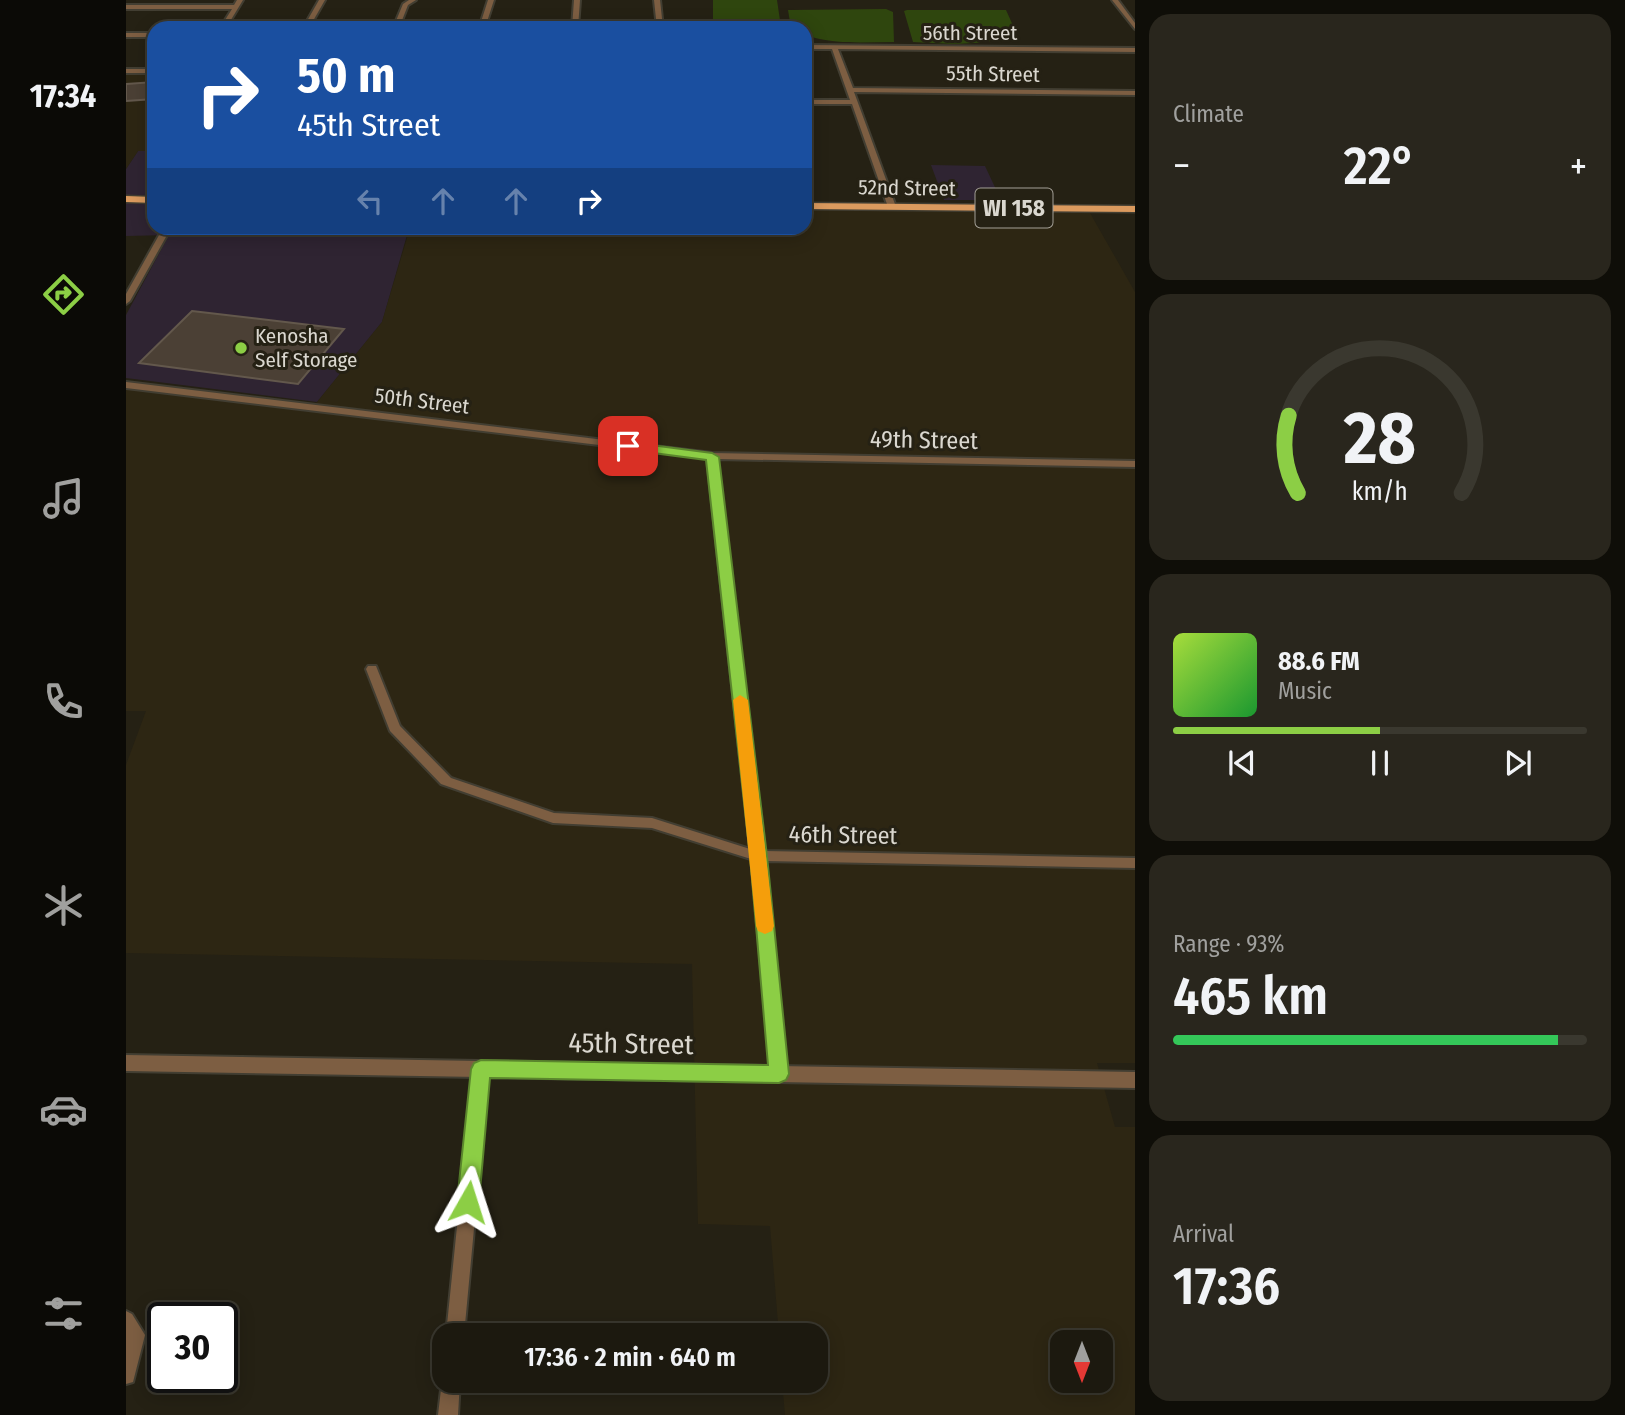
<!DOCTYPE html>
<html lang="en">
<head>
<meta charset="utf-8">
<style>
	:root { --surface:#1c190f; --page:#29261d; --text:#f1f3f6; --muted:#a0a09e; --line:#3a382f; --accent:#8cce45 }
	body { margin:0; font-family:"Fira Sans Condensed",sans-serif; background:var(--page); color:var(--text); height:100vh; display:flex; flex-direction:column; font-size:26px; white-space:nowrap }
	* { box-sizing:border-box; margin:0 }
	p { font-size:23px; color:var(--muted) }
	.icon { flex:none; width:38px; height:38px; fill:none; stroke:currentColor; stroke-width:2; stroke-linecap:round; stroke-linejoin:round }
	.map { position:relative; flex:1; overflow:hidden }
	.drawer { display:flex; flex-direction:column; gap:14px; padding:14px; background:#0f0e08; width:490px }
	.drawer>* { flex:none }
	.hud { position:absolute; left:21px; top:21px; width:665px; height:214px; border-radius:21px; box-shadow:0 4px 18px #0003,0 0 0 2px var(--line); background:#1a4fa0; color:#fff; overflow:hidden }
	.needle { width:46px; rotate:180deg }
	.tools { position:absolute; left:924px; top:1330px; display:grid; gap:14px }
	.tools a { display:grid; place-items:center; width:63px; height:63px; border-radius:14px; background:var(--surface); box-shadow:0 4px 18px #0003,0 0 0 2px var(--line); font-size:35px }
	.speed { position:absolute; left:21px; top:1302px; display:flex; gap:14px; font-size:35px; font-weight:700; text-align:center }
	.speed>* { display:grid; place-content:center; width:91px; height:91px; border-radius:50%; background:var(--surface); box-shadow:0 4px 18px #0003,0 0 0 2px var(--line); line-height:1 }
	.speed .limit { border:4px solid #111; border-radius:10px; background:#fff; color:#111 }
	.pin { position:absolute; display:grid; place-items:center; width:60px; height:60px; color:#fff; margin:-30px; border-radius:14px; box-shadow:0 4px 10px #0006 }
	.me { position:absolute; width:77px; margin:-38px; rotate:6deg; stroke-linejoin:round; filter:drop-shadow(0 0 5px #0008) }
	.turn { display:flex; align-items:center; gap:24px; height:147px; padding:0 35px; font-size:32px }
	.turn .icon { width:91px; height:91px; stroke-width:2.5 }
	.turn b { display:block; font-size:49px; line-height:60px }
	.lanes { display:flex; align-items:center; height:66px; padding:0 35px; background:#0003; justify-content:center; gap:35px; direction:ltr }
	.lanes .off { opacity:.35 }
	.big { font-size:52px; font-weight:600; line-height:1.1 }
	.drawer .tile { flex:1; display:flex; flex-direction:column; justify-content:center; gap:10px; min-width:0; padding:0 24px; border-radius:21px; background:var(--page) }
	.drawer .dial { align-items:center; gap:0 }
	.dial svg { height:182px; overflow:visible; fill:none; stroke:var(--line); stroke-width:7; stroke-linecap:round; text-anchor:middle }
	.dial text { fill:var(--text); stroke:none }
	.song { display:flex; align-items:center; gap:21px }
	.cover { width:84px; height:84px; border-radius:10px; background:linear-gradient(135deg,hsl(80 70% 55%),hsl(130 70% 35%)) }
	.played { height:7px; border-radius:4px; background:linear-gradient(90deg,var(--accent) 50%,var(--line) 50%) }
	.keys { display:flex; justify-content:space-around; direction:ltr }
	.heat { display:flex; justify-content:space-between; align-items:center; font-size:38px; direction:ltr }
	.charge { height:10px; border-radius:5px; background:linear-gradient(90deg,#34c759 93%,var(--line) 0) }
	.trip { position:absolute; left:306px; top:1323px; width:396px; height:70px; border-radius:21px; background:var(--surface); box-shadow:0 4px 18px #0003,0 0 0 2px var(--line); font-weight:600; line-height:70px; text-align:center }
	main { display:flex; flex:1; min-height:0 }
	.tab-bar { display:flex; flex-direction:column; width:126px; justify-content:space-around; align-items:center; background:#0b0a06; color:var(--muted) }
	.tab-bar .icon { width:49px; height:49px }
	.tab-bar .current { color:var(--accent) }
	.tab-bar b { font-size:32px; color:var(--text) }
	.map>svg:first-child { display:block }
</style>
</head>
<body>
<main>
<nav class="tab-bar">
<b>17:34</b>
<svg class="icon current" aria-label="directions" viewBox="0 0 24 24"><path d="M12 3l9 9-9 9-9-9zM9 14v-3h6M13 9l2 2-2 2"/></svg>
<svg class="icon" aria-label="music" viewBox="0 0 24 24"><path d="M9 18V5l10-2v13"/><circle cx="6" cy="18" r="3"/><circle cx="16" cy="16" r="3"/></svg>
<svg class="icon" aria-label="phone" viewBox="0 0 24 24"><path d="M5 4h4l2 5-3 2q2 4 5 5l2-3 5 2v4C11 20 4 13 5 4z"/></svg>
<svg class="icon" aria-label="climate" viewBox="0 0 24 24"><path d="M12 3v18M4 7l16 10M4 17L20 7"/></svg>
<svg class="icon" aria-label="car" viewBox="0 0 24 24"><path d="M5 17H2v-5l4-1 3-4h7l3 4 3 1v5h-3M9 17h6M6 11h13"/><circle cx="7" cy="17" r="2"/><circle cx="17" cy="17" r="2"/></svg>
<svg class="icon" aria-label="filters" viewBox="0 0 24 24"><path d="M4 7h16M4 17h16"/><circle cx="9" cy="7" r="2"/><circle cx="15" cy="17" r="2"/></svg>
</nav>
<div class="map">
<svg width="1009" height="1415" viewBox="0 0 1009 1415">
	<rect width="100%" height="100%" fill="#252114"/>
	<!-- commercial -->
	<path fill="#2f2432" d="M12 151H28V196L0 195V169Z
		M805 165 859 166 875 200H818Z
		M0 203H28V228H283L256 322 191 402 0 378V315L43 235 0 236Z"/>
	<!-- built -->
	<path fill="#2d2613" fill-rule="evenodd" d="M0 73H28V151H12L0 169Z
		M679 210 964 213 1009 292V1063H971L989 1127H1009V1415H659L656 1381H690V1335H653L644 1226 572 1224 566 964 0 953V765L20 711H0V388L183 412 256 322 284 228H679ZM936 1342H975V1381H936Z"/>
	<!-- green -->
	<path fill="#2f460e" d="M587 0H651L655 27 587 26Z
		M760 9 767 12 768 42C739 42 707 45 679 35V28H665L662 10Z
		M781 10H880L889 30C872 49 812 43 787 42L778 11Z"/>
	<!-- building -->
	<path fill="#4b4035" stroke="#63584c" stroke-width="2" d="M28 82V99L0 101V84Z
		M66 311 218 329 172 384 13 363Z"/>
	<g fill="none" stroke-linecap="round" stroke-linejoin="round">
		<defs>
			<path id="minor" d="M111 0H117L100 28H94L106 9H0V5H108Z
				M193 0H199L183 28H177Z
				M283 0H290L282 5 273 28H267L277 4Z
				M362 0H368L359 28H353Z
				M448 0H454L452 28H446Z
				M528 0H534L537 28H531Z
				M986 0H992L1009 23V29Z
				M0 33H28V37H0Z
				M679 45 1009 48V52L712 49 727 88 1009 91V95L728 92 770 207 766 209 762 207 726 104H679V100H724L706 49H679Z
				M0 69H28V73H0Z
				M37 228H45L4 301 0 304V294Z
				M0 382 586 453 1009 461V467L591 459 638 851 1009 858V868L639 861 661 1074 659 1079 653 1081 647 1079 645 1074 625 859 526 828 427 823 315 784 264 731 240 669 242 666H250L274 726 325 778 428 813 526 818 624 849 581 458 0 388Z
				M355 1062 361 1064 363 1069 338 1335H320L347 1069 349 1064Z
				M0 1311 6 1314 19 1335 7 1382 0 1384Z
				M318 1374V1381H334L332 1415H312L316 1381Z"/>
			<path id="tertiary" d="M0 1055 1009 1072V1088L0 1071Z"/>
			<path id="primary" d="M0 196 28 197V203L0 202Z
				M679 203 1009 206V212L679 209Z"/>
		</defs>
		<!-- minor casing -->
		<use href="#minor" stroke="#423e32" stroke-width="4"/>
		<!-- tertiary casing -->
		<use href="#tertiary" stroke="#423e32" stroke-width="4"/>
		<!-- primary casing -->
		<use href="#primary" stroke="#423e32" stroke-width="3"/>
		<!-- minor -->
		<use href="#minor" fill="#7d5e42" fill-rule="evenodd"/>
		<!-- tertiary -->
		<use href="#tertiary" fill="#7d5e42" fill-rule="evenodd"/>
		<!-- primary -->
		<use href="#primary" fill="#db9a5e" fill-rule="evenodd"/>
	</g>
	<!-- route -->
	<path fill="#8cce45" stroke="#5b862d" stroke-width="2" d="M502 442 586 453 593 457 641 856 663 1074 660 1080 653 1083 364 1078 353 1202 350 1209 342 1212 334 1209 331 1202 345 1069 348 1063 355 1060 642 1065 624 856 580 460 497 449V444Z"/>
	<!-- slow -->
	<path fill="#f59e0b" d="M614 695 622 700 648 926 646 931 639 934 632 931 630 926 607 700Z"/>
	<!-- markers -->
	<circle fill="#8cce45" stroke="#252114" stroke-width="2.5" cx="115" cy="348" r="7"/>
	<g text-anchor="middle" stroke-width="6" stroke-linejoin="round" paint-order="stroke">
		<!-- far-street labels -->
		<g font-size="21" fill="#dad7cf" stroke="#252114">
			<text x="844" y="40">56th Street</text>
			<text transform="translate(867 74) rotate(1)" y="7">55th Street</text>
			<text transform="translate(781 188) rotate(1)" y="7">52nd Street</text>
			<text transform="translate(296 401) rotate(7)" y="7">50th Street</text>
		</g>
		<!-- far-poi labels -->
		<g font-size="21" fill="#dad7cf" stroke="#252114" text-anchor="start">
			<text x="129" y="343">Kenosha<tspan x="129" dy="24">Self Storage</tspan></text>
		</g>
		<!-- shield labels -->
		<rect fill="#252114" stroke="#a4a097" stroke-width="2" x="849.5" y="188.5" width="77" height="39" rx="5"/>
		<g font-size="23" font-weight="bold" fill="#dad7cf">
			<text x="888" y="216">WI 158</text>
		</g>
		<!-- street labels -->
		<g font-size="24" fill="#dad7cf" stroke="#252114">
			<text transform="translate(798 440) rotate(1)" y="8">49th Street</text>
			<text transform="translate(717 835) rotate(1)" y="8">46th Street</text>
		</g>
		<!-- near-street labels -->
		<g font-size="28" fill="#dad7cf" stroke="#252114">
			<text transform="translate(505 1043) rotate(1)" y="10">45th Street</text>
		</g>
	</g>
</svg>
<div class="tools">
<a><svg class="needle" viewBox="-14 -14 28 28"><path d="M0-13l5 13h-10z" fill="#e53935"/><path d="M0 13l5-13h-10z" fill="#a0a09e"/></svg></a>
</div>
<div class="speed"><div class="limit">30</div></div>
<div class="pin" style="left:502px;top:446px;background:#d93025"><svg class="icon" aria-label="arrive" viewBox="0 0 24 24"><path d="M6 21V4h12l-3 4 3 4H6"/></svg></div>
<svg class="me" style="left:342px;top:1202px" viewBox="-20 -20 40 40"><path d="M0-17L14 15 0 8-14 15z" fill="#8cce45" stroke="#fff" stroke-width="4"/></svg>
<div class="trip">17:36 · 2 min · 640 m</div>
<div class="hud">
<div class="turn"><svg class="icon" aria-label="right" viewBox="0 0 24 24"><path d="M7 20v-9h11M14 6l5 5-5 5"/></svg><div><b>50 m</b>45th Street</div></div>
<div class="lanes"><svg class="icon off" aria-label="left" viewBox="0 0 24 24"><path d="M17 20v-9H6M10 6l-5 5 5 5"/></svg><svg class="icon off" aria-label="ahead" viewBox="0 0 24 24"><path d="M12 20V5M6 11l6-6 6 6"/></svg><svg class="icon off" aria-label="ahead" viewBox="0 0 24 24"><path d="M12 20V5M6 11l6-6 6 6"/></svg><svg class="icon" aria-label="right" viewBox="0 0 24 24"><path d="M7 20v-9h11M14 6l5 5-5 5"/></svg></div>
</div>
</div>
<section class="drawer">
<div class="tile"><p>Climate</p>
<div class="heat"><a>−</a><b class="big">22°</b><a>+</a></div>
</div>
<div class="tile dial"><svg viewBox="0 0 100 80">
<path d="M14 69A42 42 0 1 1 86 69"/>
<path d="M14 69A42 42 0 0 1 10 35" stroke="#8cce45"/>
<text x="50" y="56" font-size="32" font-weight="700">28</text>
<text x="50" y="72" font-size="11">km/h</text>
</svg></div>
<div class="tile">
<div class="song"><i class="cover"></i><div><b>88.6 FM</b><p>Music</p></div></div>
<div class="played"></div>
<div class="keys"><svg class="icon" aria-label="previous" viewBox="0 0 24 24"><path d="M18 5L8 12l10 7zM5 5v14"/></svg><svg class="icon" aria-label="pause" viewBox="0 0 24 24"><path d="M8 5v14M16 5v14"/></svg><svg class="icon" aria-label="next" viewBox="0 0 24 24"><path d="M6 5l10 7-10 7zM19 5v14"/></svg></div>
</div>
<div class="tile"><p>Range · 93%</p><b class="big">465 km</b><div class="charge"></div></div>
<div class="tile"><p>Arrival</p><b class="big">17:36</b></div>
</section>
</main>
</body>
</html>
